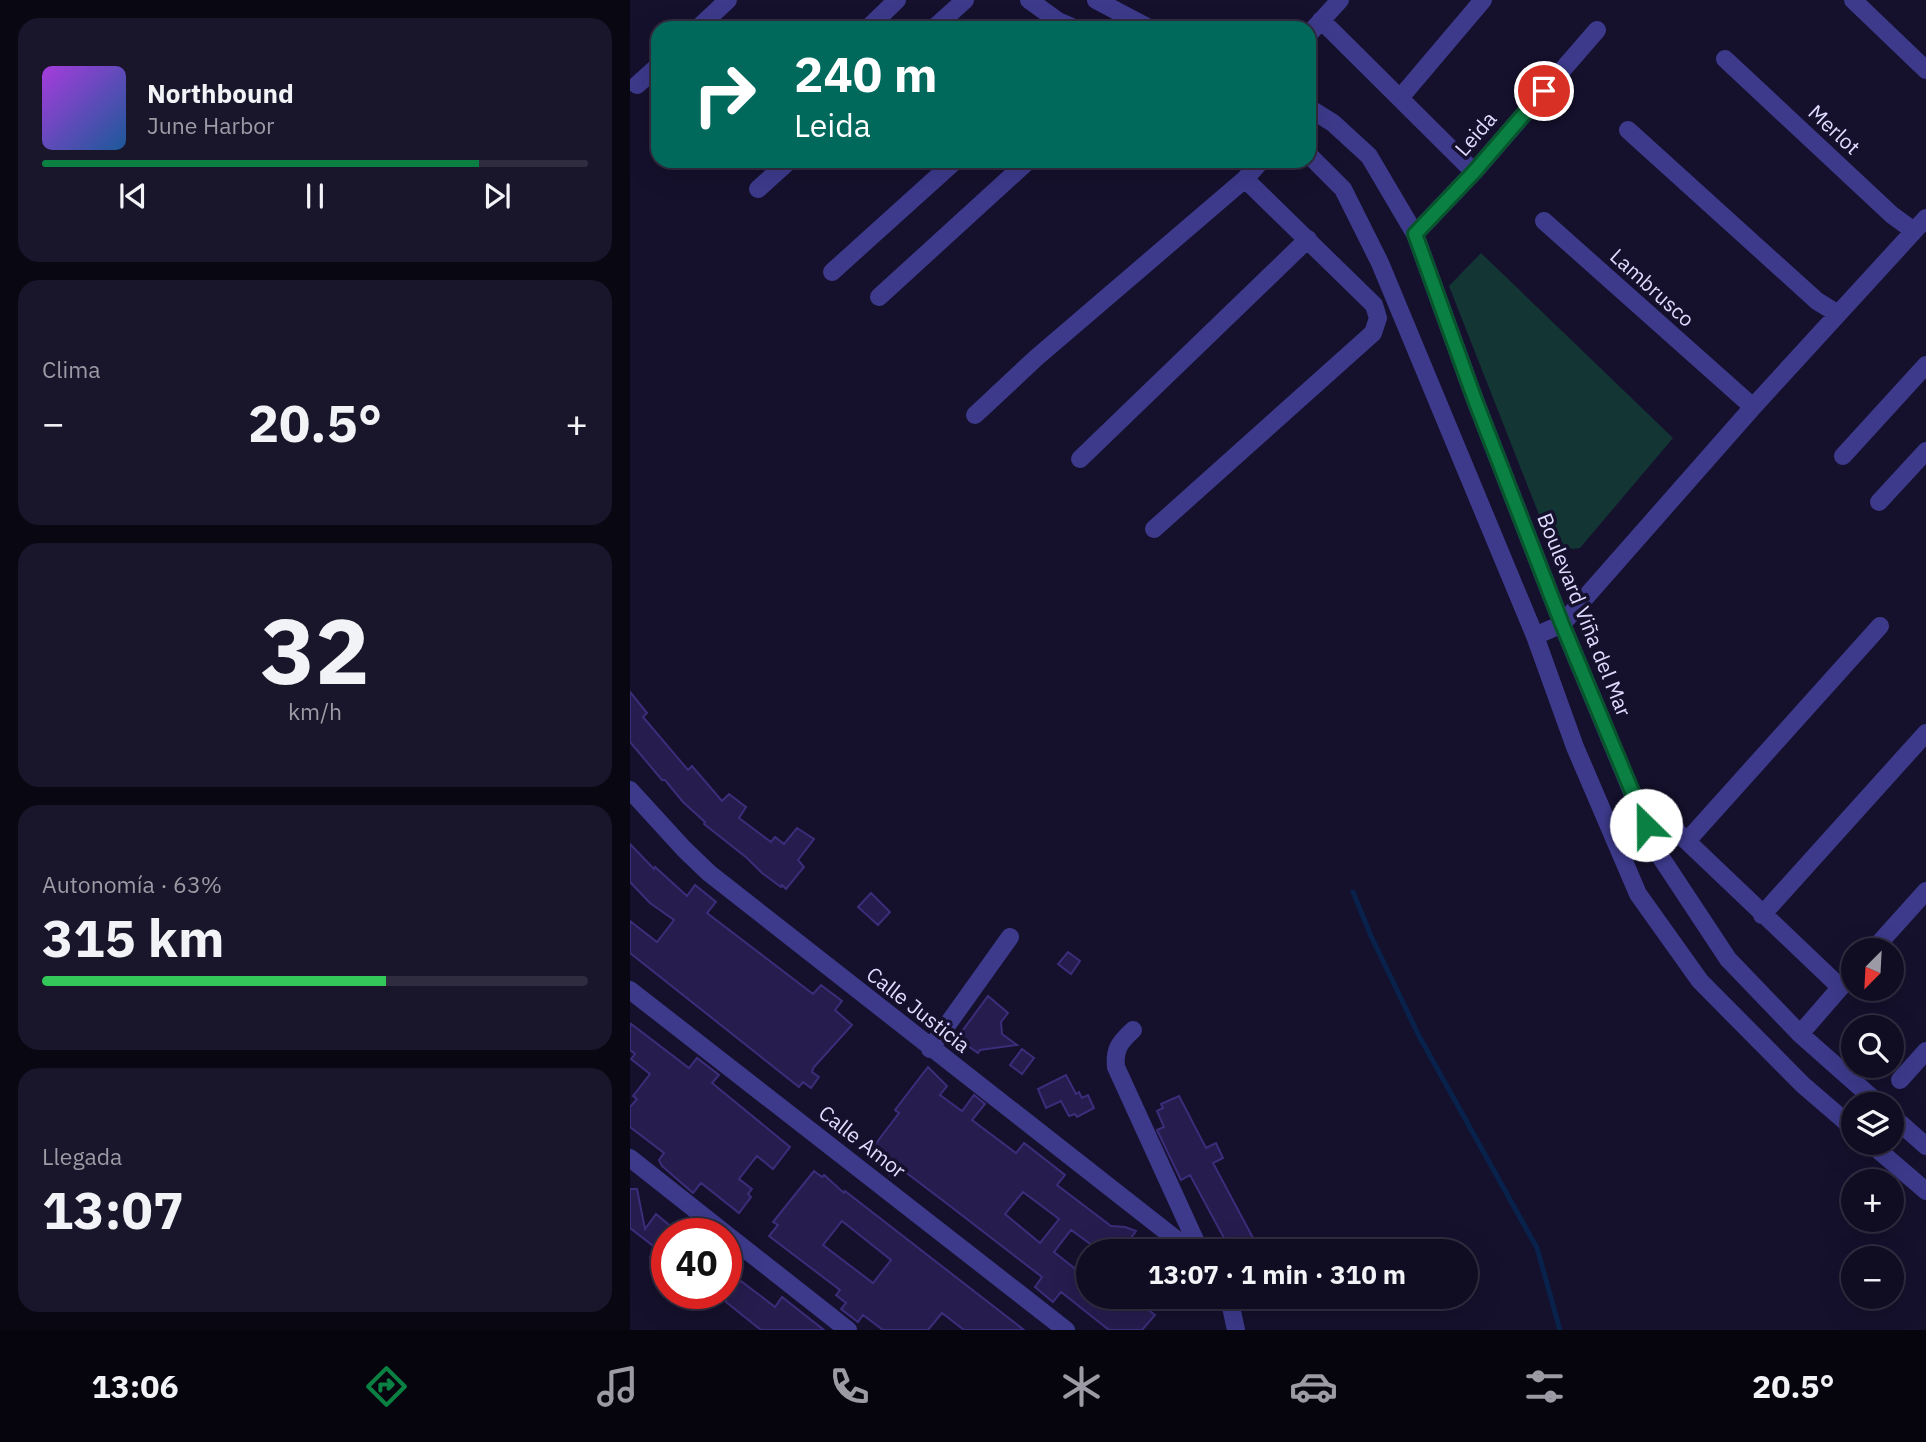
<!DOCTYPE html>
<html lang="es">
<head>
<meta charset="utf-8">
<style>
	:root { --surface:#100c21; --page:#19152a; --text:#f1f3f6; --muted:#9c9ba5; --line:#302c3f; --accent:#0b8043 }
	body { margin:0; font-family:"IBM Plex Sans",sans-serif; background:var(--page); color:var(--text); height:100vh; display:flex; flex-direction:column; font-size:26px; white-space:nowrap }
	* { box-sizing:border-box; margin:0 }
	p { font-size:23px; color:var(--muted) }
	.icon { flex:none; width:38px; height:38px; fill:none; stroke:currentColor; stroke-width:2; stroke-linecap:round; stroke-linejoin:round }
	.map { position:relative; flex:1; overflow:hidden }
	.details { display:flex; flex-direction:column; gap:18px; padding:18px; background:#090712; width:630px }
	.details>* { flex:none }
	.banner { position:absolute; left:21px; top:21px; width:665px; height:147px; border-radius:21px; box-shadow:0 7px 28px #0002,0 0 0 2px var(--line); background:#00695c; color:#fff; overflow:hidden }
	.needle { width:46px; rotate:204deg }
	.tools { position:absolute; left:1211px; top:938px; display:grid; gap:14px }
	.tools a { display:grid; place-items:center; width:63px; height:63px; border-radius:50%; background:var(--surface); box-shadow:0 7px 28px #0002,0 0 0 2px var(--line); font-size:35px }
	.speed { position:absolute; left:21px; top:1218px; display:flex; gap:14px; font-size:35px; font-weight:700; text-align:center }
	.speed>* { display:grid; place-content:center; width:91px; height:91px; border-radius:50%; background:var(--surface); box-shadow:0 7px 28px #0002,0 0 0 2px var(--line); line-height:1 }
	.speed .limit { border:10px solid #d22; background:#fff; color:#111 }
	.pin { position:absolute; display:grid; place-items:center; width:60px; height:60px; color:#fff; margin:-30px; border:4px solid #fff; border-radius:50%; box-shadow:0 2px 7px #0007 }
	.me { position:absolute; width:77px; margin:-38px; rotate:337deg; stroke-linejoin:round; filter:drop-shadow(0 0 5px #0008) }
	.turn { display:flex; align-items:center; gap:24px; height:147px; padding:0 28px; font-size:32px }
	.turn .icon { width:91px; height:91px; stroke-width:2.5 }
	.turn b { display:block; font-size:49px; line-height:60px }
	.big { font-size:52px; font-weight:700; line-height:1.1 }
	.details .card { flex:1; display:flex; flex-direction:column; justify-content:center; gap:10px; min-width:0; padding:0 24px; border-radius:21px; background:var(--page) }
	.details .dial { align-items:center; gap:0 }
	.dial b { font-size:91px; line-height:1 }
	.song { display:flex; align-items:center; gap:21px }
	.cover { width:84px; height:84px; border-radius:10px; background:linear-gradient(135deg,hsl(280 70% 55%),hsl(210 70% 35%)) }
	.played { height:7px; border-radius:4px; background:linear-gradient(90deg,var(--accent) 80%,var(--line) 80%) }
	.keys { display:flex; justify-content:space-around; direction:ltr }
	.heat { display:flex; justify-content:space-between; align-items:center; font-size:38px; direction:ltr }
	.charge { height:10px; border-radius:5px; background:linear-gradient(90deg,#34c759 63%,var(--line) 0) }
	.trip { position:absolute; left:446px; top:1239px; width:402px; height:70px; border-radius:35px; background:var(--surface); box-shadow:0 7px 28px #0002,0 0 0 2px var(--line); font-weight:700; line-height:70px; text-align:center }
	.tabs { display:flex; height:112px; justify-content:space-around; align-items:center; background:#06050d; color:var(--muted) }
	.tabs .icon { width:49px; height:49px }
	.tabs .current { color:var(--accent) }
	.tabs b { font-size:32px; color:var(--text) }
	main { display:flex; flex:1; min-height:0 }
	.map>svg:first-child { display:block }
</style>
</head>
<body>
<main>
<section class="details">
<div class="card">
<div class="song"><i class="cover"></i><div><b>Northbound</b><p>June Harbor</p></div></div>
<div class="played"></div>
<div class="keys"><svg class="icon" aria-label="previous" viewBox="0 0 24 24"><path d="M18 5L8 12l10 7zM5 5v14"/></svg><svg class="icon" aria-label="pause" viewBox="0 0 24 24"><path d="M8 5v14M16 5v14"/></svg><svg class="icon" aria-label="next" viewBox="0 0 24 24"><path d="M6 5l10 7-10 7zM19 5v14"/></svg></div>
</div>
<div class="card"><p>Clima</p>
<div class="heat"><a>−</a><b class="big">20.5°</b><a>+</a></div>
</div>
<div class="card dial"><b>32</b><p>km/h</p></div>
<div class="card"><p>Autonomía · 63%</p><b class="big">315 km</b><div class="charge"></div></div>
<div class="card"><p>Llegada</p><b class="big">13:07</b></div>
</section>
<div class="map">
<svg width="1296" height="1330" viewBox="0 0 1296 1330">
	<rect width="100%" height="100%" fill="#15102c"/>
	<!-- green -->
	<path fill="#133635" d="M851 253 1043 438 950 548C938 551 924 545 917 535L819 286Z"/>
	<g fill="none" stroke-linecap="round" stroke-linejoin="round">
		<!-- stream -->
		<path stroke="#09224c" stroke-width="5" d="M723 892 741 936 789 1036 907 1248 930 1330"/>
	</g>
	<!-- building -->
	<path fill="#261c4e" stroke="#3c2d7a" stroke-width="2" fill-rule="evenodd" d="M0 692 17 713 13 717 58 770 62 766 92 801 99 794 116 807 109 818 141 842 145 837 154 844 167 828 184 839 168 860 174 867 156 889 152 885 151 887 132 873 117 858 74 824 75 822 53 802 35 780H32L0 742Z
		M0 844 24 869 25 867 57 896 65 885 86 902 77 913 183 994 191 985 212 1001 205 1010 222 1025 184 1067 182 1072 189 1077 181 1088 173 1082 169 1087 0 953V921L27 942 44 920 20 903 0 882Z
		M241 893 260 912 248 925 228 907Z
		M438 952 450 961 441 974 428 964Z
		M358 996 378 1013 371 1022 372 1034 387 1045 350 1050 348 1053 331 1041 333 1036 330 1034Z
		M0 1023 59 1068 67 1058 89 1075 82 1083 160 1147 143 1169 127 1156 109 1179 122 1189 118 1194 121 1197 109 1213 71 1183 63 1193 32 1166 29 1160 34 1153 0 1127V1107L7 1099 3 1096 20 1074 1 1059 5 1054 0 1050Z
		M392 1049 404 1058 392 1074 380 1065Z
		M298 1067 317 1086 310 1095 332 1111 344 1095 355 1104 342 1120 386 1153 394 1143 435 1175 427 1185 481 1226 495 1227 506 1231 499 1241 512 1251H470L441 1230 424 1252 448 1271 458 1257V1297H480L490 1305 496 1297H501L525 1315 512 1330H479L431 1292 423 1302 405 1287 412 1277 320 1206 270 1168 263 1178 247 1164 254 1154 244 1146 269 1113 265 1110ZM393 1192 429 1219 410 1243 375 1214Z
		M436 1075 446 1094 449 1092 452 1098 458 1095 464 1108 447 1117 445 1114 439 1116 431 1101 416 1108 408 1089Z
		M549 1096 576 1148 586 1143 593 1158 583 1163 630 1251H601L560 1175 551 1180 527 1130 534 1127 527 1111 533 1108 531 1104Z
		M184 1171 192 1177 194 1175 214 1193 215 1191 394 1330H334L312 1313 298 1330H253L233 1315 228 1322 211 1309 216 1303 206 1295 210 1290 139 1236 148 1225 143 1222ZM212 1221 261 1260 243 1283 193 1245Z
		M0 1189H7L15 1229 26 1214 50 1234H37V1270L20 1257 27 1249 0 1228Z
		M106 1281 109 1283 111 1281 145 1307 152 1297 194 1330H131L96 1302V1293Z"/>
	<g fill="none" stroke-linecap="round" stroke-linejoin="round">
		<!-- minor -->
		<path stroke="#3d3a8c" stroke-width="18" d="M399 0 428 21 444 28
			M466 0 519 28
			M1223 0 1296 70
			M691 20 844 172
			M68 28 98 0
			M238 28 267 0
			M304 28 335 0
			M679 34 710 0
			M1095 59 1262 215 1284 231
			M7 85 28 66
			M770 98 853 0
			M679 108 703 123 739 156 785 234 845 400 932 624 1026 850 1098 959 1170 1034 1249 1104
			M998 130 1187 301 1208 314
			M679 155 713 189 750 263 905 636 945 747 1008 894 1070 981 1173 1085 1223 1128
			M128 189 159 161
			M914 221 1123 407
			M785 234 844 172 967 30
			M202 272 325 161
			M249 297 398 161
			M345 415 406 358 615 179 631 161
			M1213 456 1296 365
			M450 459 678 239
			M1249 502 1296 451
			M524 529 743 333 748 318 744 305 615 179
			M905 636 932 624 1123 407 1296 218
			M0 790 54 849 79 873 561 1251
			M1041 826 1210 987
			M1057 841 1250 626
			M1132 915 1296 733
			M1243 950 1296 891
			M0 990 436 1330
			M503 1030C490 1042 484 1049 486 1067L570 1251
			M1170 1034 1223 973
			M300 1049 380 937
			M1270 1080 1296 1051
			M1262 1116 1296 1146
			M1240 1143 1296 1191
			M0 1158 96 1234
			M96 1234 218 1330
			M595 1297 601 1307 606 1330"/>
	</g>
	<g fill="none" stroke-linecap="round" stroke-linejoin="round">
		<defs>
			<path id="route" d="M914 91 844 172 785 234 845 400 932 624 1016 825"/>
		</defs>
		<!-- route casing -->
		<use href="#route" stroke="#07532c" stroke-width="18"/>
		<!-- route -->
		<use href="#route" stroke="#0b8043" stroke-width="12"/>
	</g>
	<g text-anchor="middle" stroke-width="7" stroke-linejoin="round" paint-order="stroke">
		<!-- street labels -->
		<g font-size="21" fill="#dfdbff" stroke="#15102c">
			<text transform="translate(1204 130) rotate(43)" y="7">Merlot</text>
			<text transform="translate(846 134) rotate(-49)" y="7">Leida</text>
			<text transform="translate(1022 288) rotate(42)" y="7">Lambrusco</text>
			<text transform="translate(954 615) rotate(68)" y="7">Boulevard Viña del Mar</text>
			<text transform="translate(288 1010) rotate(38)" y="7">Calle Justicia</text>
			<text transform="translate(232 1142) rotate(38)" y="7">Calle Amor</text>
		</g>
	</g>
</svg>
<div class="tools">
<a><svg class="needle" viewBox="-14 -14 28 28"><path d="M0-13l5 13h-10z" fill="#e53935"/><path d="M0 13l5-13h-10z" fill="#9c9ba5"/></svg></a>
<a><svg class="icon" aria-label="search" viewBox="0 0 24 24"><circle cx="10" cy="10" r="6"/><path d="M15 15l6 6"/></svg></a>
<a><svg class="icon" aria-label="layers" viewBox="0 0 24 24"><path d="M12 4l9 5-9 5-9-5zM3 14l9 5 9-5"/></svg></a>
<a>+</a>
<a>−</a>
</div>
<div class="speed"><div class="limit">40</div></div>
<div class="pin" style="left:914px;top:91px;background:#d93025"><svg class="icon" aria-label="arrive" viewBox="0 0 24 24"><path d="M6 21V4h12l-3 4 3 4H6"/></svg></div>
<svg class="me" style="left:1016px;top:825px" viewBox="-20 -20 40 40"><circle r="19" fill="#fff"/><path d="M0-13L10 11 0 6-10 11z" fill="#0b8043"/></svg>
<div class="trip">13:07 · 1 min · 310 m</div>
<div class="banner">
<div class="turn"><svg class="icon" aria-label="right" viewBox="0 0 24 24"><path d="M7 20v-9h11M14 6l5 5-5 5"/></svg><div><b>240 m</b>Leida</div></div>
</div>
</div>
</main>
<nav class="tabs">
<b>13:06</b>
<svg class="icon current" aria-label="directions" viewBox="0 0 24 24"><path d="M12 3l9 9-9 9-9-9zM9 14v-3h6M13 9l2 2-2 2"/></svg>
<svg class="icon" aria-label="music" viewBox="0 0 24 24"><path d="M9 18V5l10-2v13"/><circle cx="6" cy="18" r="3"/><circle cx="16" cy="16" r="3"/></svg>
<svg class="icon" aria-label="phone" viewBox="0 0 24 24"><path d="M5 4h4l2 5-3 2q2 4 5 5l2-3 5 2v4C11 20 4 13 5 4z"/></svg>
<svg class="icon" aria-label="climate" viewBox="0 0 24 24"><path d="M12 3v18M4 7l16 10M4 17L20 7"/></svg>
<svg class="icon" aria-label="car" viewBox="0 0 24 24"><path d="M5 17H2v-5l4-1 3-4h7l3 4 3 1v5h-3M9 17h6M6 11h13"/><circle cx="7" cy="17" r="2"/><circle cx="17" cy="17" r="2"/></svg>
<svg class="icon" aria-label="filters" viewBox="0 0 24 24"><path d="M4 7h16M4 17h16"/><circle cx="9" cy="7" r="2"/><circle cx="15" cy="17" r="2"/></svg>
<b>20.5°</b>
</nav>
</body>
</html>
